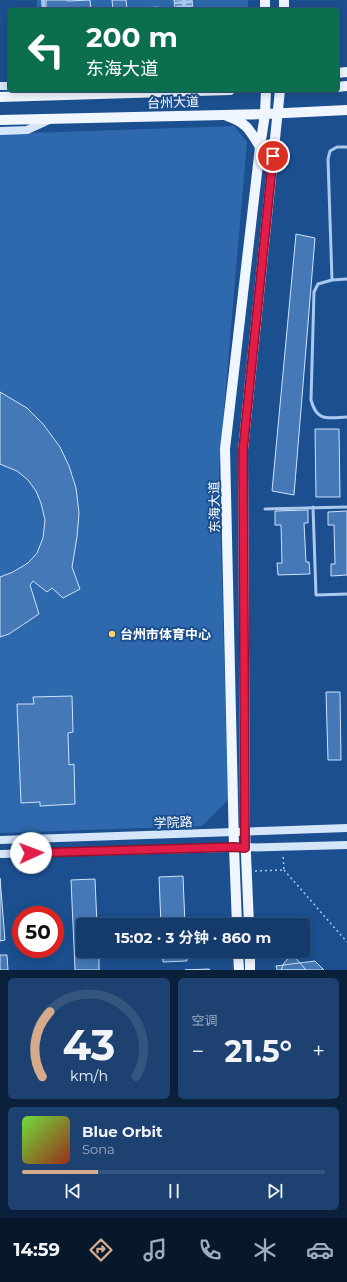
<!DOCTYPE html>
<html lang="zh">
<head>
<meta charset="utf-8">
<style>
	:root { --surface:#143b6b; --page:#1d4271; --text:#f1f3f6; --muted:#9dadc1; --line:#33557e; --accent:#d6ab8b }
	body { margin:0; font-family:Montserrat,"Noto Sans SC",sans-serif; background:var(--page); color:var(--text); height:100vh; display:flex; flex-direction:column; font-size:15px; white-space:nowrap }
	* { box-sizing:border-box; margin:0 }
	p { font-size:13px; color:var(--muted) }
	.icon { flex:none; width:22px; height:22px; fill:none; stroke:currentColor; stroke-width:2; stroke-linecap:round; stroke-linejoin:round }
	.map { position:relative; height:970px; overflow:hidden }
	.panel { display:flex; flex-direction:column; gap:8px; padding:8px; background:#0b203b; flex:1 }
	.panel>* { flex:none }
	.banner { position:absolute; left:8px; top:8px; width:331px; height:84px; border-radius:4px; box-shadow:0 2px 10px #0003,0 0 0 1px var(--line); background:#0b6e4f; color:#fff; overflow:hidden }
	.speed { position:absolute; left:12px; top:906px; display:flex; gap:8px; font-size:20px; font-weight:700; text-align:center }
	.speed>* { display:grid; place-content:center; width:52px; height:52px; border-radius:50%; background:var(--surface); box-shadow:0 2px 10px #0003,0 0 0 1px var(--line); line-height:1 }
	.speed .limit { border:6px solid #d22; background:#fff; color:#111 }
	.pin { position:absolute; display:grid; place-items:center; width:34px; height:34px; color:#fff; margin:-17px; border:2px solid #fff; border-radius:50%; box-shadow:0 1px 4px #0007 }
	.me { position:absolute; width:44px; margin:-22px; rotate:88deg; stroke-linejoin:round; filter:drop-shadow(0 0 3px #0008) }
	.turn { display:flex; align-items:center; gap:14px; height:84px; padding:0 12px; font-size:18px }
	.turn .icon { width:52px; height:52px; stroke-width:2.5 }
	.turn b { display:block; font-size:28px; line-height:34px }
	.big { font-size:30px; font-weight:700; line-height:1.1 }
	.panel .widget { flex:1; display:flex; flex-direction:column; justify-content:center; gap:6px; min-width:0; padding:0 14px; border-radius:6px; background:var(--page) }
	.panel .dial { align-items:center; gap:0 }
	.dial svg { height:104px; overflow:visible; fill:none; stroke:var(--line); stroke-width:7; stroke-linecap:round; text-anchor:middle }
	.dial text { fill:var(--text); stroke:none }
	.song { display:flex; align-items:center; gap:12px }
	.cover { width:48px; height:48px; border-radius:6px; background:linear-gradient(135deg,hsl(100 70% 55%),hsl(10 70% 35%)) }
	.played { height:4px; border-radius:2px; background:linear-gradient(90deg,var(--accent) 25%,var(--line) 25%) }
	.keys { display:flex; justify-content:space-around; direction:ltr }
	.heat { display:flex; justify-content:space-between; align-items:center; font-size:22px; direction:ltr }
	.panel .tiles { flex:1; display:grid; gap:8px; grid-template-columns:1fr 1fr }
	.widget:last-child { grid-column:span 2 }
	.trip { position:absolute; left:76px; top:918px; width:234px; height:40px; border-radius:4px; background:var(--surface); box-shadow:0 2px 10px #0003,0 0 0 1px var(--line); font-weight:700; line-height:40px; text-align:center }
	.tabs { display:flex; height:64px; justify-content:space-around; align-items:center; background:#08182b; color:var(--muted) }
	.tabs .icon { width:28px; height:28px }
	.tabs .active { color:var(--accent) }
	.tabs b { font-size:18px; color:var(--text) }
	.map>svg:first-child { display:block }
</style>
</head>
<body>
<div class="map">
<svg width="347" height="970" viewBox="0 0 347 970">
	<rect width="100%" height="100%" fill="#1b4f8f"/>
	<!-- green -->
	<path fill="#2e69ad" d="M37 0H248V10H36Z
		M234 126 247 142 219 467 228 800 202 826 0 833V134Z"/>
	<!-- building -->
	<path fill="#4478b7" stroke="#cfe3fa" d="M46 0H67V1L90 0 91 10H46Z
		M112 0H126L127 9 158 7V10H113Z
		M174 0H192L193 10H175Z
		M296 234 315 238 294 495 272 491Z
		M0 392 27 408 43 424 60 447 69 466 76 488 79 513 77 537 72 567 80 589 63 598 52 588 47 592 33 581 30 585 39 614 9 634 0 637V577L13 572 28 563 37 553 43 538 45 520 41 503 36 491 28 480 17 471 0 464Z
		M315 429H339L340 497H316Z
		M308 510V523H304L306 562H309L310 574 278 575 277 563H282L281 525H275V511Z
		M347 511V575L331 576V564H335L334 525H328V512Z
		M326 692H340L341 760H328Z
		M72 696 73 732 68 733 69 765 74 764 75 804 40 806V802L21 803 17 704H34L33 697Z
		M183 876 185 925H161L159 877Z
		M0 878 5 940 0 941Z
		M95 879 97 925H83V951H99V970H75L71 880Z
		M162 951H186L187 961 163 962Z
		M0 955H7L8 970H0Z
		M291 955 295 957 306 970H281L284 963Z
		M315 961 324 970H277L276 966Z
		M209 969 210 970H185Z"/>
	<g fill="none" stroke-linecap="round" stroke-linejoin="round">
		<!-- path -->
		<path stroke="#a9c9ee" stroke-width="1.5" stroke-dasharray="2 3" stroke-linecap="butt" d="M284 870 347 942
			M255 871 284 870 283 854"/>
		<!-- lane -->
		<path stroke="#a9c9ee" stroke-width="3" d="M176 3 191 2
			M177 7 191 6
			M177 10 191 9
			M347 279 332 280 318 284 314 292 311 400C317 422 327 418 347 417
			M332 280 328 159 330 151 337 147H347
			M313 507 316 595 347 594
			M265 509 347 507"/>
		<!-- street -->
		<path stroke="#a9c9ee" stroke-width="4" d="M43 0 44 10
			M184 0V10"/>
		<!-- secondary -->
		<path stroke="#d6e6fa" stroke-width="8" d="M0 86H10
			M0 131 27 130 49 120
			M0 840 347 828
			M0 854 347 845"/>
		<!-- primary -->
		<path stroke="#f0f6ff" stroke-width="10" d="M265 0V10
			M284 0V10
			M337 73 347 72
			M337 87 347 86
			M0 97 230 90
			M227 116C247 123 249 129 260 147
			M0 120 265 114 347 110
			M237 925 234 847 225 449 260 147 265 114 266 90
			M249 925 245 831 243 450 280 90
			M238 951 239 970
			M250 951V970"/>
	</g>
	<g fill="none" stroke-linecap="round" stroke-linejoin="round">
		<defs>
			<path id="route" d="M31 853 234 847 245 848 243 450 273 156"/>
		</defs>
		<!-- route casing -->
		<use href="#route" stroke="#92132f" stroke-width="10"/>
		<!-- route -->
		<use href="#route" stroke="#e11d48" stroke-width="7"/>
	</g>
	<!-- markers -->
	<circle fill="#ffd166" stroke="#1b4f8f" stroke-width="1.5" cx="112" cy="634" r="4"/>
	<g text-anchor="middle" stroke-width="4" stroke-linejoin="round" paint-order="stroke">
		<!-- street labels -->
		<g font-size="13" fill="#fff" stroke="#1b4f8f">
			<text transform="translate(173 102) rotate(-2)" y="5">台州大道</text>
			<text transform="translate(214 507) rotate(-91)" y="5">东海大道</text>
			<text transform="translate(173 822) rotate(-2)" y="5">学院路</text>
		</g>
		<!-- poi labels -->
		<g font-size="13" font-weight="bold" fill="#fff" stroke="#1b4f8f" text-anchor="start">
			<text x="120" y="639">台州市体育中心</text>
		</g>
	</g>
</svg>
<div class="speed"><div class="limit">50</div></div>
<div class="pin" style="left:273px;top:156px;background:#d93025"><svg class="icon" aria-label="arrive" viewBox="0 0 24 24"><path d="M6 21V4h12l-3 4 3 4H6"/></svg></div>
<svg class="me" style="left:31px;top:853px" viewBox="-20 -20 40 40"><circle r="19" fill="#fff"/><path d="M0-13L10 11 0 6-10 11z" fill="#e11d48"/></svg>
<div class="trip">15:02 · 3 分钟 · 860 m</div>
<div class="banner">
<div class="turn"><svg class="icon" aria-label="left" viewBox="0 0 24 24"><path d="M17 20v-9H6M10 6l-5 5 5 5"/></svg><div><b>200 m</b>东海大道</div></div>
</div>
</div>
<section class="panel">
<div class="tiles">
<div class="widget dial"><svg viewBox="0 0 100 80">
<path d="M14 69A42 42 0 1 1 86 69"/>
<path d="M14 69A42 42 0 0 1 20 19" stroke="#d6ab8b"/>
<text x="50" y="56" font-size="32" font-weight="700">43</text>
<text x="50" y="72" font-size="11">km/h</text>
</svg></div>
<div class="widget"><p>空调</p>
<div class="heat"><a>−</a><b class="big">21.5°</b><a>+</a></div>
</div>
<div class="widget">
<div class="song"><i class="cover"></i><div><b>Blue Orbit</b><p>Sona</p></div></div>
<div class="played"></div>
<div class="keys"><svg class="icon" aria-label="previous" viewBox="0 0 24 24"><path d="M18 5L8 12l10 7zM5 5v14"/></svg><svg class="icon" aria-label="pause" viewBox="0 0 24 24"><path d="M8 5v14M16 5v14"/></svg><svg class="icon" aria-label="next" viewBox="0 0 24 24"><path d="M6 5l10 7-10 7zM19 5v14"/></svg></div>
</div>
</div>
</section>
<nav class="tabs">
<b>14:59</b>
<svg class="icon active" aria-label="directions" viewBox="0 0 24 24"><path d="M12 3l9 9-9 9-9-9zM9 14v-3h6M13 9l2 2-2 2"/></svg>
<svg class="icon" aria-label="music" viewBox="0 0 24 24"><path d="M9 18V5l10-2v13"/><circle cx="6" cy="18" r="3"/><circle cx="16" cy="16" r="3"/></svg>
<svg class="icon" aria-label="phone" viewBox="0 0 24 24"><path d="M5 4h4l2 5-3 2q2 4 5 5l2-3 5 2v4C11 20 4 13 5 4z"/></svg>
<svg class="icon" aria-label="climate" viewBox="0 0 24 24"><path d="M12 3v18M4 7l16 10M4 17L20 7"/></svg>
<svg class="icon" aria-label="car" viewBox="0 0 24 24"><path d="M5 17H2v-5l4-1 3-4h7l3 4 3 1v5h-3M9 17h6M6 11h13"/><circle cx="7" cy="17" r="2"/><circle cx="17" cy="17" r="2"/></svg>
</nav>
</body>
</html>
